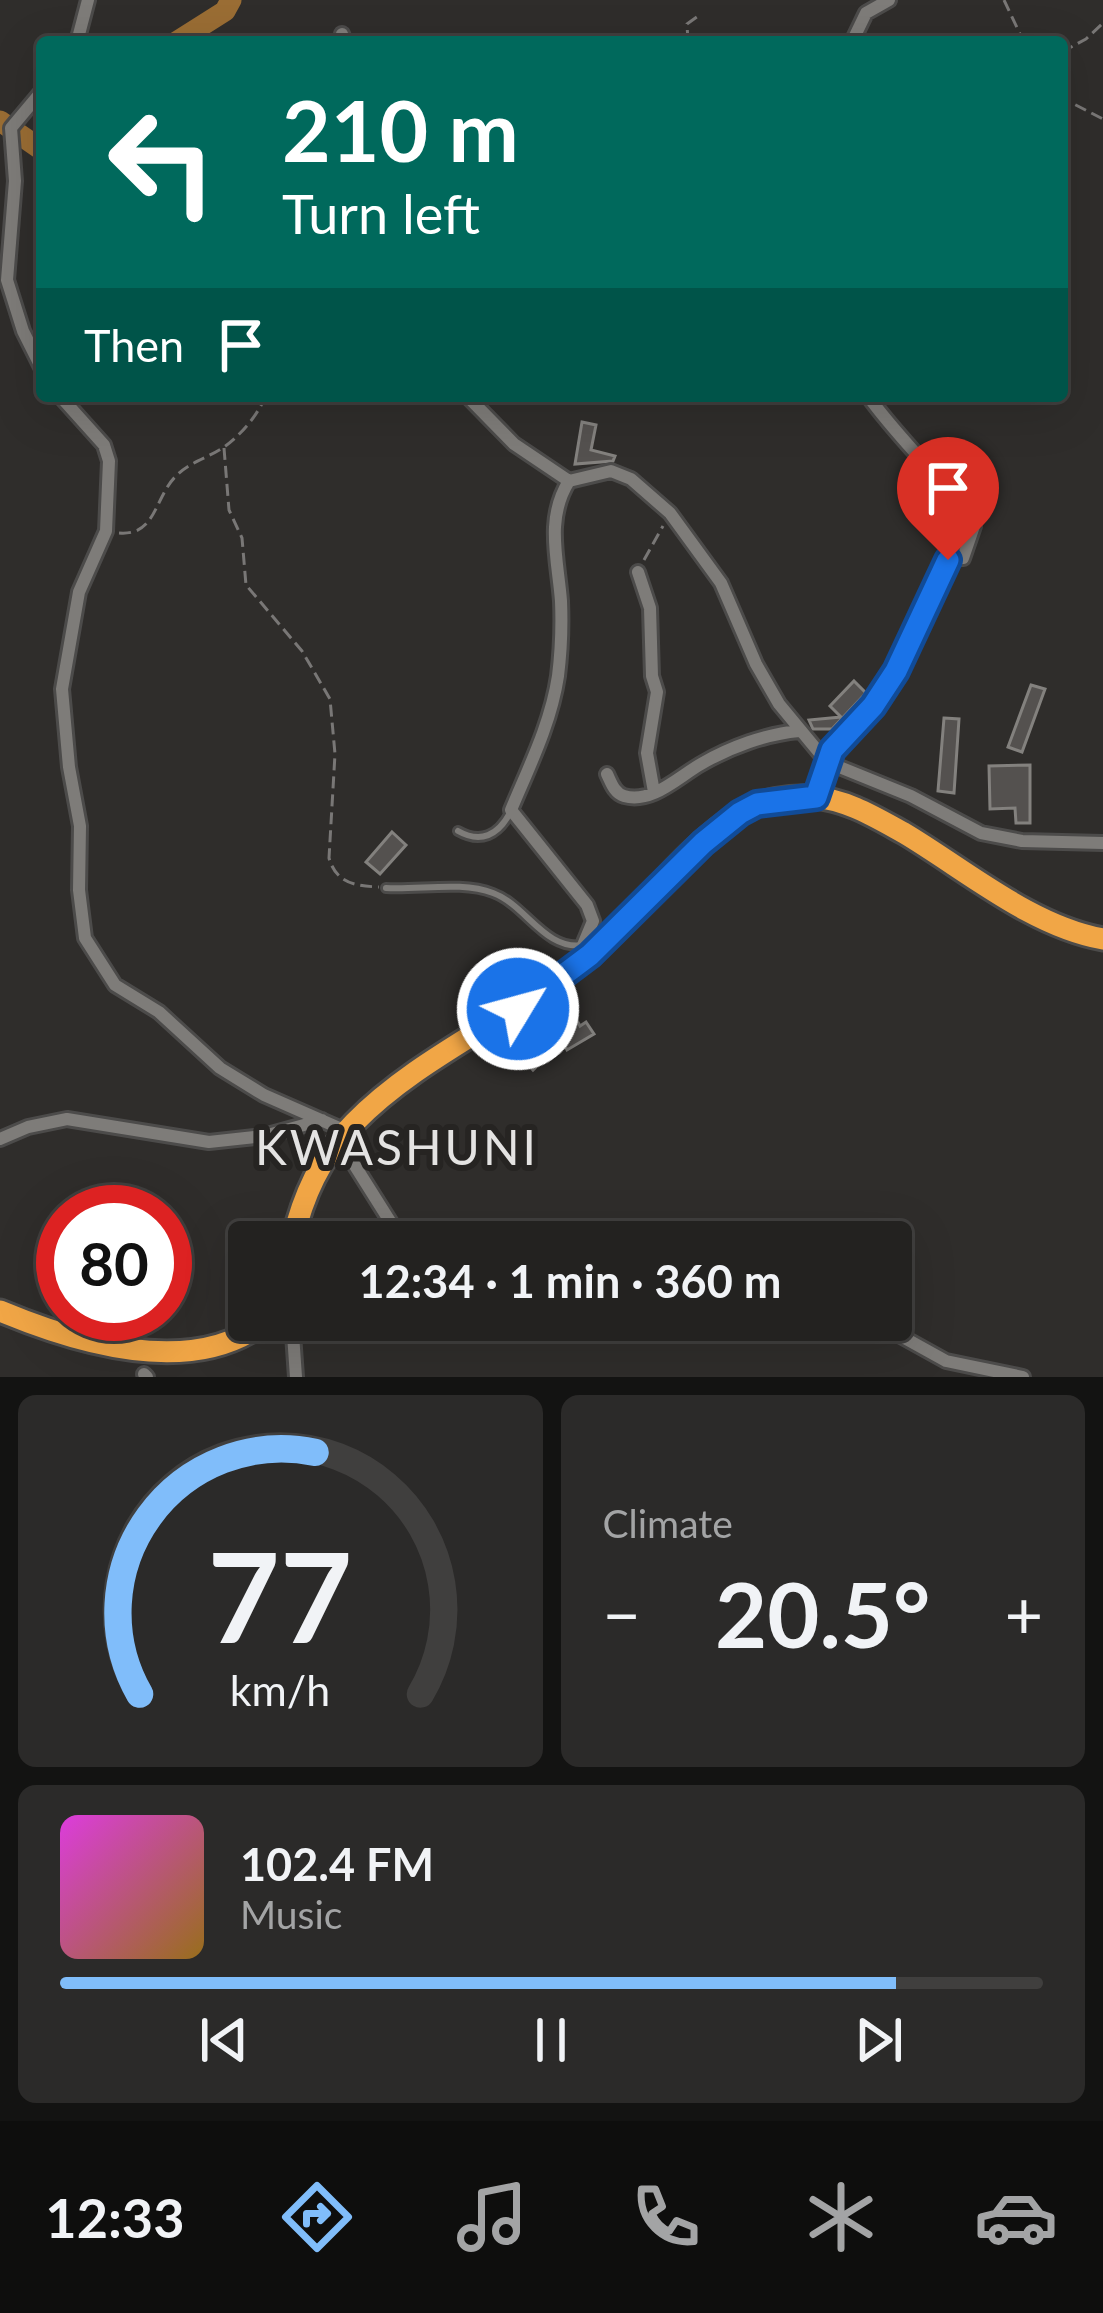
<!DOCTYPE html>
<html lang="en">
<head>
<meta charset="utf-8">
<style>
	:root { --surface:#232220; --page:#2b2a29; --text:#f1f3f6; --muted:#a3a4a5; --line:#403f3e; --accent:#80bdfa }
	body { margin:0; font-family:Lato,sans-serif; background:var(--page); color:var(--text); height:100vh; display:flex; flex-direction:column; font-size:45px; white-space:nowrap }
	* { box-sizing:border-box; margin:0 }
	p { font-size:39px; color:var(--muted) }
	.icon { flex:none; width:66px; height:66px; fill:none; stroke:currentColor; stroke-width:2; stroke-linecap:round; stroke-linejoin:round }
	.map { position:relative; height:1377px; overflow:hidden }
	.details { display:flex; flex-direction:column; gap:18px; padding:18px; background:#131312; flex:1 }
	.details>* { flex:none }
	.top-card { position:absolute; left:36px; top:36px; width:1032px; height:366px; border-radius:12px; box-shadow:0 12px 48px #0002,0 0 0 3px var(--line); background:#00695c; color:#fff; overflow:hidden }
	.speed { position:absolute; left:36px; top:1185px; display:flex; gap:24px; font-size:60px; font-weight:700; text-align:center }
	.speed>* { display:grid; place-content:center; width:156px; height:156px; border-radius:50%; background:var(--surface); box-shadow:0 12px 48px #0002,0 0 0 3px var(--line); line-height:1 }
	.speed .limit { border:18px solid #d22; background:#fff; color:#111 }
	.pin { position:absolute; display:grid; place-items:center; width:102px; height:102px; color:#fff; margin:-123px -51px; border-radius:50% 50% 50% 0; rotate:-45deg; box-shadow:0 0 12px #0007 }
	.pin .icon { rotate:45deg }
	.me { position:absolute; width:132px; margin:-66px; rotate:53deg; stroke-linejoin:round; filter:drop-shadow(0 0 9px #0008) }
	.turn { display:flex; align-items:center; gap:42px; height:252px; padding:0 48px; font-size:54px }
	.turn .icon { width:156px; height:156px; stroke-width:2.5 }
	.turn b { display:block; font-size:84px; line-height:102px }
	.then { display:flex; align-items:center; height:114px; padding:0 48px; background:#0003; gap:24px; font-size:45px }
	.big { font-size:90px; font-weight:700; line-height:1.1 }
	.details .card { flex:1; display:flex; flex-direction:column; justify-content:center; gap:18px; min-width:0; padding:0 42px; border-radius:18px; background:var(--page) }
	.details .dial { align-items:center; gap:0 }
	.dial svg { height:312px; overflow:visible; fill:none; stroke:var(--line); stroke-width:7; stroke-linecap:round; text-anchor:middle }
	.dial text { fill:var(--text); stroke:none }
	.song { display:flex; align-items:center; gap:36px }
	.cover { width:144px; height:144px; border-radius:18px; background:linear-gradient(135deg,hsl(300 70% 55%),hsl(40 70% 35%)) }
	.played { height:12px; border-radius:6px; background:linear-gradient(90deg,var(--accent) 85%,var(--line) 85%) }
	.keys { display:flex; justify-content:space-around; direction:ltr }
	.heat { display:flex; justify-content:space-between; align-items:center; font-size:66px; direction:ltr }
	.details .tiles { flex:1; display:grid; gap:18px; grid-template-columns:1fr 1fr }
	.card:last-child { grid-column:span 2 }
	.trip { position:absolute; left:228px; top:1221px; width:684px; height:120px; border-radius:12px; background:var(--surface); box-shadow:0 12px 48px #0002,0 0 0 3px var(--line); font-weight:700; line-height:120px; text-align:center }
	.menu { display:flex; height:192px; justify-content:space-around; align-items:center; background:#0e0e0d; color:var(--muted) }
	.menu .icon { width:84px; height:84px }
	.menu .active { color:var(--accent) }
	.menu b { font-size:54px; color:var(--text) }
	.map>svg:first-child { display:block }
</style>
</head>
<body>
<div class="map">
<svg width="1103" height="1377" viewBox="0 0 1103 1377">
	<rect width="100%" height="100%" fill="#2f2d2b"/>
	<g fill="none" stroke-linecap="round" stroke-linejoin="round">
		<!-- river -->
		<path stroke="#9a6d34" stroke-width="21" d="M176 42 225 11 231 0
			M0 121 42 150"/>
	</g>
	<!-- building -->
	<path fill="#54514f" stroke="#83817e" stroke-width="3" d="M582 422 596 425 591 450 615 456 613 461 575 464Z
		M854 681 866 693 832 729H813L809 720 841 717 830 706Z
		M1031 685 1045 689 1022 752 1008 747Z
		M944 718 959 719 954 793 938 791Z
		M1030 765V823H1016L1015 808 990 809 989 766Z
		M392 832 406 845 380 874 366 862Z
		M573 1013 580 1026 586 1022 594 1034 567 1050 554 1023Z
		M520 1032 529 1043 537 1034 554 1049 533 1070 515 1050 511 1054 503 1045Z"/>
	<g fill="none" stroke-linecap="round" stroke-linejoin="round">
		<defs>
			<path id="lane" d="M458 831C481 844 498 835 510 813
				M386 888C420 890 462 881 493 893 526 905 545 951 583 945"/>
			<path id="street" d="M342 34 345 42
				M77 42 88 0
				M852 42 866 13 889 0
				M42 91 11 128 15 181 7 280 23 331 42 369
				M60 396 104 445 109 461 106 531 79 592 62 689 69 767 80 826 79 890 85 938 115 985 159 1012 220 1068 264 1095 346 1131
				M467 396 514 444 569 481 611 471 631 479 670 513 721 583 756 664 779 704 827 762 911 796 981 833 1022 841 1103 843
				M569 481C545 519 558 560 561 601 562 625 561 652 558 676 551 723 529 767 511 810L587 905 593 921 583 945 590 955
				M638 572 650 608 652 676 657 692 647 753 654 792
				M607 774C611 782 614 793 624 796 652 804 678 777 701 764 730 747 766 734 799 731
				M816 797 832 750 873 706 896 672 948 559 963 558 974 526C944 479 901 442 868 396
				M0 1139 28 1127 67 1119 209 1142 264 1136 322 1120
				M331 1149 352 1161 403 1242
				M292 1320 296 1377
				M872 1320 946 1361 1023 1377
				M144 1374 147 1377"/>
			<path id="highway" d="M292 1242C303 1196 320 1157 354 1123 420 1055 517 1017 590 955 642 911 683 848 742 812 761 800 789 796 812 797 846 799 875 817 904 833 966 870 1031 926 1103 939
				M0 1311C86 1347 197 1377 267 1320"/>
		</defs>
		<!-- lane casing -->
		<use href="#lane" stroke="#4c4b4a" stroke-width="12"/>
		<!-- street casing -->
		<use href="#street" stroke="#4c4b4a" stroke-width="18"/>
		<!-- highway casing -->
		<use href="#highway" stroke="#4c4b4a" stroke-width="27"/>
		<!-- path -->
		<path stroke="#797776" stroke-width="3" stroke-dasharray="12 6" stroke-linecap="butt" d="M1004 0 1021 36 1028 42
			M688 42 687 24 701 14
			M1062 52 1086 39 1103 23
			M1062 93 1070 102 1103 119
			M224 448 229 510 242 538 246 585 302 651 330 699 335 754 329 858C336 883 355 886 379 887
			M119 533C156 536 154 499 175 477 189 462 208 458 224 447 239 437 260 413 265 396
			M644 560 663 526"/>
		<!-- lane -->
		<use href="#lane" stroke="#7e7c79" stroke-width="6"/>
		<!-- street -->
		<use href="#street" stroke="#7e7c79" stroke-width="12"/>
		<!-- highway -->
		<use href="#highway" stroke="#f1a646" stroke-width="21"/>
	</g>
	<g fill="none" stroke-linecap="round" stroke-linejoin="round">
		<defs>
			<path id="route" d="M518 1009 590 955 703 843 740 813 757 804 816 797 832 750 873 706 896 671 948 560"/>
		</defs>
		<!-- route casing -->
		<use href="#route" stroke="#114b97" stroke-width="30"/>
		<!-- route -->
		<use href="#route" stroke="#1a73e8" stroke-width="21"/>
	</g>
	<g text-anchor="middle" stroke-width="12" stroke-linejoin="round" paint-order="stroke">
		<!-- quarter labels -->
		<g font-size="48" letter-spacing="3" fill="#e4e3e2" stroke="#262422">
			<text x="397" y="1165">KWASHUNI</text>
		</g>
	</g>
</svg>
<div class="speed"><div class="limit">80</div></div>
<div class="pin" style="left:948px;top:560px;background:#d93025"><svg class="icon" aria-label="arrive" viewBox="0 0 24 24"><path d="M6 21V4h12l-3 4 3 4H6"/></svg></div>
<svg class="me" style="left:518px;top:1009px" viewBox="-20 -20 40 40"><circle r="17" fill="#1a73e8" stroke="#fff" stroke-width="3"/><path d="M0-11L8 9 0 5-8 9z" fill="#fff"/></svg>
<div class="trip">12:34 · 1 min · 360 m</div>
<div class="top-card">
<div class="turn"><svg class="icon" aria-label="left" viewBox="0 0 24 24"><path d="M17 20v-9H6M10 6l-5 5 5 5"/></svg><div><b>210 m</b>Turn left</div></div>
<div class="then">Then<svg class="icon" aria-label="arrive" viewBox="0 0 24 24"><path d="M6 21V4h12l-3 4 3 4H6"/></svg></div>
</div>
</div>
<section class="details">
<div class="tiles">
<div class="card dial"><svg viewBox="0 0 100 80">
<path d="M14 69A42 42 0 1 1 86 69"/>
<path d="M14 69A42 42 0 0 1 59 7" stroke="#80bdfa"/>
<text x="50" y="56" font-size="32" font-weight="700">77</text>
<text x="50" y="72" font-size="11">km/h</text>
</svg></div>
<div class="card"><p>Climate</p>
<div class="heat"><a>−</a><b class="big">20.5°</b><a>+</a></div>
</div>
<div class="card">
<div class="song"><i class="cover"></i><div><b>102.4 FM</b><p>Music</p></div></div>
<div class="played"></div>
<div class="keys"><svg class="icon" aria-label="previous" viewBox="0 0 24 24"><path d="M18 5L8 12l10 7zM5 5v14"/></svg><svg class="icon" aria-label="pause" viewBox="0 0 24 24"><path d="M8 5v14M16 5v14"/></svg><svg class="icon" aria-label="next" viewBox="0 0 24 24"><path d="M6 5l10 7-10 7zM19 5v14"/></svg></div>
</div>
</div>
</section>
<nav class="menu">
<b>12:33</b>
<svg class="icon active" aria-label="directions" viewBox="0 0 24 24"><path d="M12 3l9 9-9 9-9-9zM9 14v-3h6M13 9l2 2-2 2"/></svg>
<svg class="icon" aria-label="music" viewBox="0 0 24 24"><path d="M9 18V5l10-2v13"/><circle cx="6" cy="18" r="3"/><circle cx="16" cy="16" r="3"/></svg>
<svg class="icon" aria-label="phone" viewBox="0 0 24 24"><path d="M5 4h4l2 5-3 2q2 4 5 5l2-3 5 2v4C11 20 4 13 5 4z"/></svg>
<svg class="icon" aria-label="climate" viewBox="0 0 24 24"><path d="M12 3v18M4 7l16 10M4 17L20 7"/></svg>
<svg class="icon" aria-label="car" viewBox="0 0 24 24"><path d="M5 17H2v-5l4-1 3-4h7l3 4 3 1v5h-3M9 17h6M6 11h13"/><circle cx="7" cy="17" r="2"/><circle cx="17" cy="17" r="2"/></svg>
</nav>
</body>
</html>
